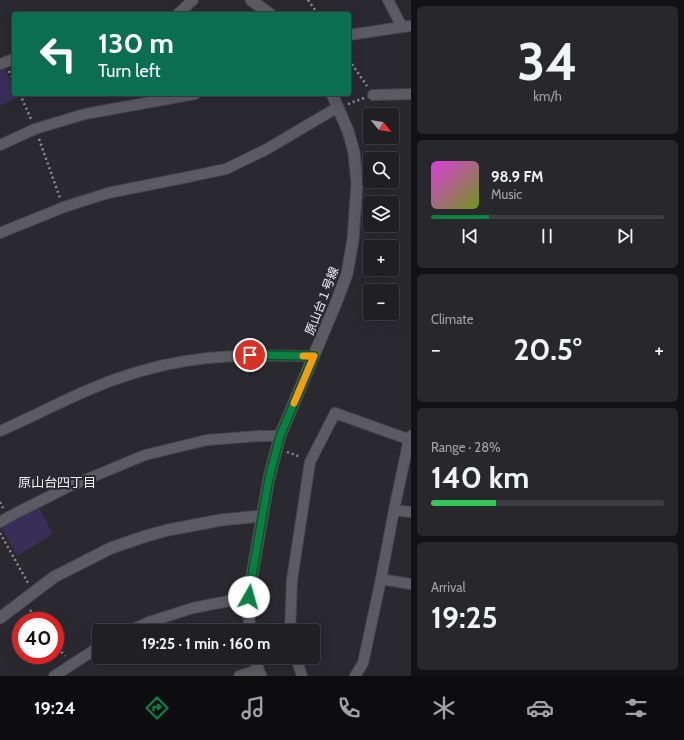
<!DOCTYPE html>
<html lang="en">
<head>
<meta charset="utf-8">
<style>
	:root { --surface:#201f24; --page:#28272c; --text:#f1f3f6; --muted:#a2a2a6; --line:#3d3d41; --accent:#0b8043 }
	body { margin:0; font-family:Cabin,"Noto Sans JP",sans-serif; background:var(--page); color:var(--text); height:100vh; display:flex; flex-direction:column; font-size:15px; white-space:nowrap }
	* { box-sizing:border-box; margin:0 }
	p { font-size:13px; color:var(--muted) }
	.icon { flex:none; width:22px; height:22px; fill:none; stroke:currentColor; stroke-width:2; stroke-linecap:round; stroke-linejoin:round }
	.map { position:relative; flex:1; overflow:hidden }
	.panel { display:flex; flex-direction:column; gap:6px; padding:6px; background:#121114; width:273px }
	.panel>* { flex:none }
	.guide { position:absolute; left:12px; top:12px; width:339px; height:84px; border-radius:4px; box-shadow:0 4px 16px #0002,0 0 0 1px var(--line); background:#0b6e4f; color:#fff; overflow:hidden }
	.needle { width:26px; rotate:120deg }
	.fabs { position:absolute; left:363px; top:108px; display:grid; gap:8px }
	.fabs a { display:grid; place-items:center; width:36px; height:36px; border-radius:4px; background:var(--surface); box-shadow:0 4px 16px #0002,0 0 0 1px var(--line); font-size:20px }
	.speed { position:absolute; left:12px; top:612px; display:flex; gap:8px; font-size:20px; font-weight:700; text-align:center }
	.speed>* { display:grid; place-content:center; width:52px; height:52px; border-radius:50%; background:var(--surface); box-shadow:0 4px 16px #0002,0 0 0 1px var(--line); line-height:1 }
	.speed .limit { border:6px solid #d22; background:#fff; color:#111 }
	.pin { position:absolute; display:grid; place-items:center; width:34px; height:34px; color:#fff; margin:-17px; border:2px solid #fff; border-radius:50%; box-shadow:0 1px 4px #0007 }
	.me { position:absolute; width:44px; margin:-22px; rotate:7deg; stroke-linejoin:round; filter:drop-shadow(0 0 3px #0008) }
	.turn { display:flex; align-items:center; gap:14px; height:84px; padding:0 20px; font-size:18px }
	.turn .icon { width:52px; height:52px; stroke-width:2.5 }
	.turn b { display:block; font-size:28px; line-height:34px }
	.big { font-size:30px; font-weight:700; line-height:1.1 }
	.panel .widget { flex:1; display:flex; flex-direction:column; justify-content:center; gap:6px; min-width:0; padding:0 14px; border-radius:6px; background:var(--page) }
	.panel .dial { align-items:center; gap:0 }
	.dial b { font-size:52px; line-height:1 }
	.song { display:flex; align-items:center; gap:12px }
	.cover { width:48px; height:48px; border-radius:6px; background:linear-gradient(135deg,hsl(300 70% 55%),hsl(80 70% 35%)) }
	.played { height:4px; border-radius:2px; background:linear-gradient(90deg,var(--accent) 25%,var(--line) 25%) }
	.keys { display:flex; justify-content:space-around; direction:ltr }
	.heat { display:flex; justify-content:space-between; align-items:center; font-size:22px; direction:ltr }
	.charge { height:6px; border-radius:3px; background:linear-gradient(90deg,#34c759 28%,var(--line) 0) }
	.trip { position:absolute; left:92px; top:624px; width:228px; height:40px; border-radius:4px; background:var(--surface); box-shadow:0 4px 16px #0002,0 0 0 1px var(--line); font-weight:700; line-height:40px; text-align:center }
	.tab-bar { display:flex; height:64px; justify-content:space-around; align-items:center; background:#0d0c0e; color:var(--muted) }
	.tab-bar .icon { width:28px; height:28px }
	.tab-bar .current { color:var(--accent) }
	.tab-bar b { font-size:18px; color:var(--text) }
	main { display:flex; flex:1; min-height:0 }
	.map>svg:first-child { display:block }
</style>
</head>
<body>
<main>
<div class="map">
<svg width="411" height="676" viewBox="0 0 411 676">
	<rect width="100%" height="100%" fill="#2a2930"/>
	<!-- green -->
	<path fill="#382e59" d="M5 69 14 89V94H16L18 97 0 106V71Z
		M38 506 53 534 17 556 1 527Z"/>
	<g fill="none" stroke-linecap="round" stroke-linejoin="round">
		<defs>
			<path id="minor" d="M388 0 402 27 411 26
				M178 14 193 0
				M349 35 402 27
				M0 64 14 59
				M373 95 411 94
				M0 145 35 129 85 114 195 94
				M0 233 64 207 108 193 183 178 226 169 267 149 338 107
				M0 431C39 414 76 393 116 379 144 369 178 361 208 358 243 354 279 356 314 356
				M394 510 411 512
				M0 522 16 513 68 487 145 455 207 440 260 436H280
				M381 579 411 584
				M129 631 149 622 193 608 249 597
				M290 631 292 580 310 462 335 413 411 440
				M296 657 302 676
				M54 676 99 647
				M239 676 258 670
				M355 676 363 663 381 579 394 510 409 439 411 436"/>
			<path id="tertiary" d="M251 0 270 14
				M0 618 54 577 111 548 146 536 168 530 221 520 262 516
				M250 631C248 614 249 597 251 581L269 478 280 436 336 303 347 274 353 240 357 184 354 152 348 131 332 94
				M255 657 258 670 261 676"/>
		</defs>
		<!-- minor casing -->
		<use href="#minor" stroke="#48474e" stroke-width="12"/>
		<!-- tertiary casing -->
		<use href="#tertiary" stroke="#48474e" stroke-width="13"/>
		<!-- path -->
		<path stroke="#8e8d93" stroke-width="2.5" stroke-dasharray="2 3" stroke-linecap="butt" d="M308 0 318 14
			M349 60 367 86
			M9 71 14 81
			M20 94 31 119
			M348 104 364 98
			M39 139 60 198
			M287 452 301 457
			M0 502 3 508
			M0 533 28 583
			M30 610 38 621
			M55 644 65 656"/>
		<!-- minor -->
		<use href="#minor" stroke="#5c5a63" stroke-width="10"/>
		<!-- tertiary -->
		<use href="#tertiary" stroke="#5c5a63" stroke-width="11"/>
	</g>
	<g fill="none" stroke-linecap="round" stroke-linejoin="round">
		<defs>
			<path id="route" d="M249 597 251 581 269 478 280 436 314 356 250 355"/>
		</defs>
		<!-- route casing -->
		<use href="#route" stroke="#07532c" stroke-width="10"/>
		<!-- route -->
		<use href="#route" stroke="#0b8043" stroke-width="7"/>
		<!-- slow -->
		<path stroke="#f59e0b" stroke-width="7" d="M294 403 314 356H303"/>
	</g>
	<g text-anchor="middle" stroke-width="4" stroke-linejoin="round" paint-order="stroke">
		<!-- street labels -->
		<g font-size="12" fill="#f3f2f7" stroke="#2a2930">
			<text transform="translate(322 301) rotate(-69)" y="4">原山台１号線</text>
		</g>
		<!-- neighbourhood labels -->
		<g font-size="13" fill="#f3f2f7" stroke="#2a2930">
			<text x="57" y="487">原山台四丁目</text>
		</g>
	</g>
</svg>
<div class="fabs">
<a><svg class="needle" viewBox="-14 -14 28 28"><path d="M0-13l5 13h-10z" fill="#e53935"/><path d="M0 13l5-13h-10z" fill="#a2a2a6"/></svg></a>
<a><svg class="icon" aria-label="search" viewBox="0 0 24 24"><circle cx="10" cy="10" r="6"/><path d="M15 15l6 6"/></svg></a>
<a><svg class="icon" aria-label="layers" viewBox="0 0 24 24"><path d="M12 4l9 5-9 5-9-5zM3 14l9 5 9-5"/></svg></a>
<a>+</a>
<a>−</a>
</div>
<div class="speed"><div class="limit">40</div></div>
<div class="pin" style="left:250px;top:355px;background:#d93025"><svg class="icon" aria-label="arrive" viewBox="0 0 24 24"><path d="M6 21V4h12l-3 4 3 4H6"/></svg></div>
<svg class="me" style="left:249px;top:597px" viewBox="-20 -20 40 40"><circle r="19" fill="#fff"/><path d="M0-13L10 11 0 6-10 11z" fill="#0b8043"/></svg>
<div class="trip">19:25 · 1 min · 160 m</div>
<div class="guide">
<div class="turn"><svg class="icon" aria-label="left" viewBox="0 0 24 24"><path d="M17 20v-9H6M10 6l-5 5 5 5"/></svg><div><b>130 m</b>Turn left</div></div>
</div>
</div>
<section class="panel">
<div class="widget dial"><b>34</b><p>km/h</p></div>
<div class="widget">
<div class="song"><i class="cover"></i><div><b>98.9 FM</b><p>Music</p></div></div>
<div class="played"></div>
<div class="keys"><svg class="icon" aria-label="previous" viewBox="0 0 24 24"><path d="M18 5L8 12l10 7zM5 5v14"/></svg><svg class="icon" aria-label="pause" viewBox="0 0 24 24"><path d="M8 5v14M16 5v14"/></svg><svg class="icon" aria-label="next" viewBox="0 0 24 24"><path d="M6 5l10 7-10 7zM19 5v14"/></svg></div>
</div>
<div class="widget"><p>Climate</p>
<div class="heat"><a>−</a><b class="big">20.5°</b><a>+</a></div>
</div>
<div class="widget"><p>Range · 28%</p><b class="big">140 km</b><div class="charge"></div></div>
<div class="widget"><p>Arrival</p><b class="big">19:25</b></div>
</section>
</main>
<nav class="tab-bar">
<b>19:24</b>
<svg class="icon current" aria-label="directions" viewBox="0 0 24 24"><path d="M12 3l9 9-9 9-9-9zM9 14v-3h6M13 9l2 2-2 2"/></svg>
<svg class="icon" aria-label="music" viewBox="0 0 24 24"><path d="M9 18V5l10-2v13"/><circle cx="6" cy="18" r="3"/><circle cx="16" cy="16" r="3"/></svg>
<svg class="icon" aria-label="phone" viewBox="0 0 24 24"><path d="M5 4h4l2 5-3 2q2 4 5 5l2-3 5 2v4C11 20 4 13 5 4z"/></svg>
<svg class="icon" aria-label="climate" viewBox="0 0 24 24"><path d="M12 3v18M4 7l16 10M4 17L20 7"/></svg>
<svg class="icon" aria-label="car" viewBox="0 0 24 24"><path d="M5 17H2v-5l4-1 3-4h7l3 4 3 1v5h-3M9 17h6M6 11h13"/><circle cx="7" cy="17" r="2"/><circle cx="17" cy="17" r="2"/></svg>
<svg class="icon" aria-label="filters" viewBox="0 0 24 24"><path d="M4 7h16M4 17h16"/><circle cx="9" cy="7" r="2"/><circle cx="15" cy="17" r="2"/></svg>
</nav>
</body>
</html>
